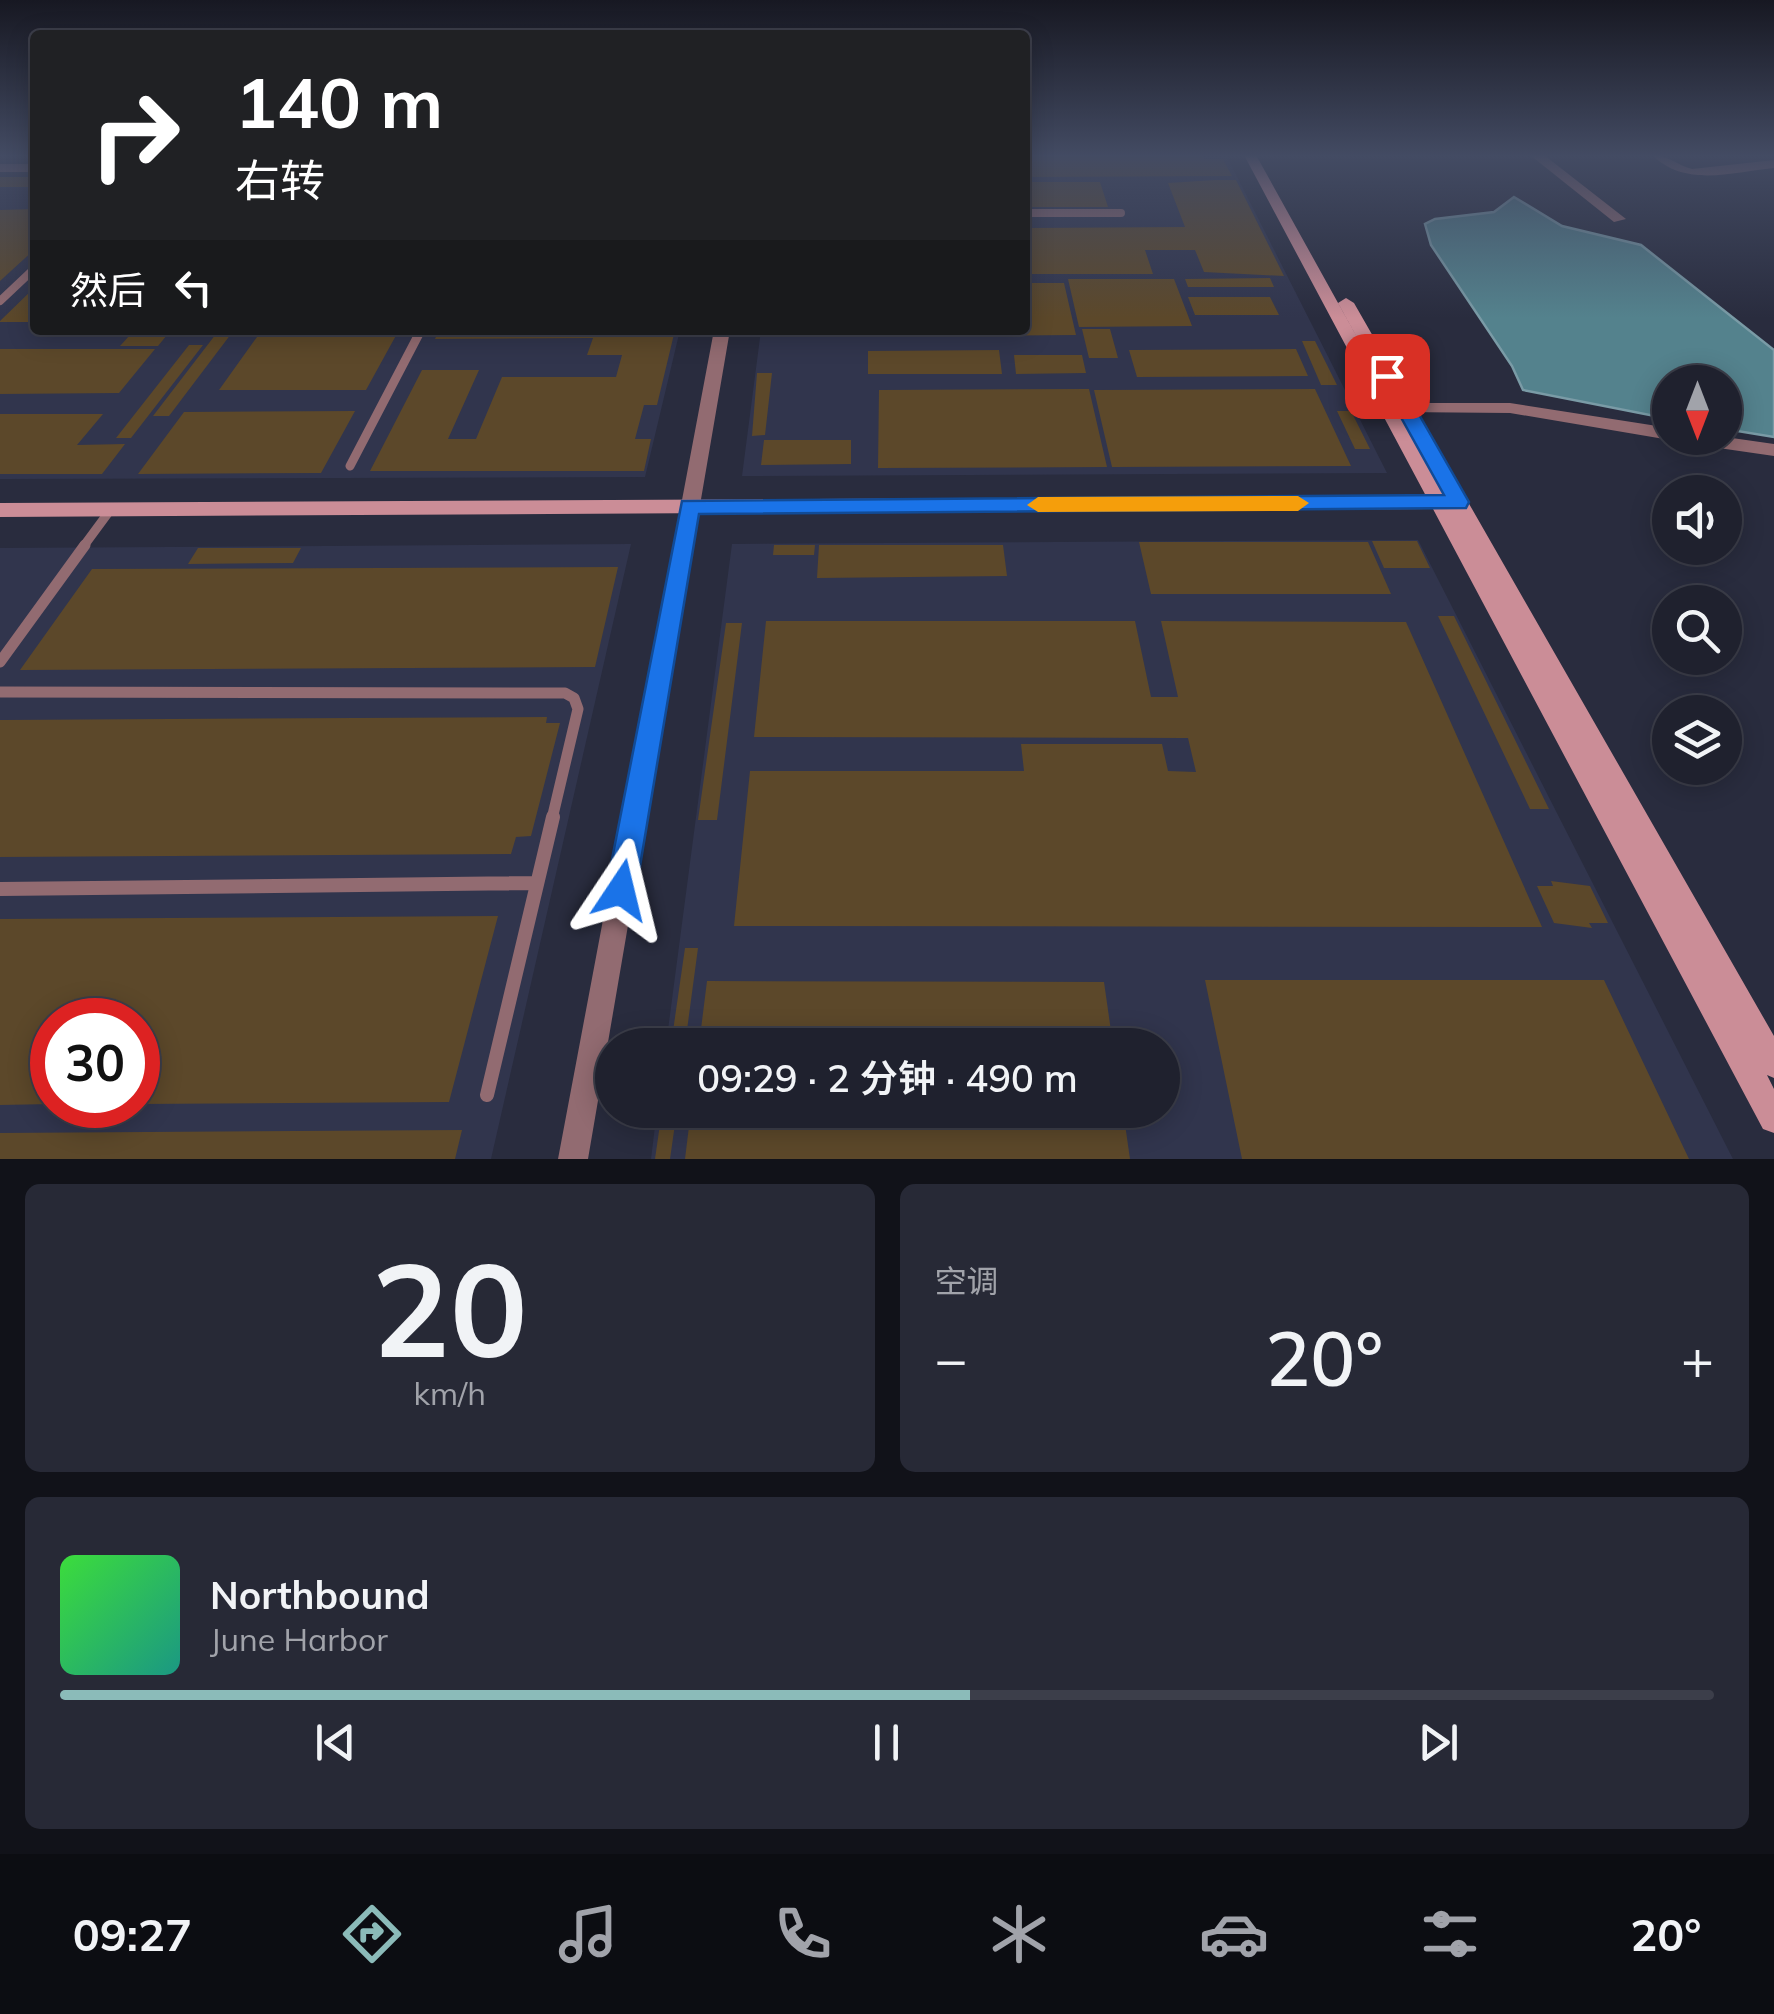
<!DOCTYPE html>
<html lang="zh">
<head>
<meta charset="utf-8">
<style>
	:root { --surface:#1f212e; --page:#272936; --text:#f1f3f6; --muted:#a1a3aa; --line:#3c3e4a; --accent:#8bbbb9 }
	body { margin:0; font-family:Mulish,"Noto Sans SC",sans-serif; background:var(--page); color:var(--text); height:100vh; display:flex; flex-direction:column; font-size:38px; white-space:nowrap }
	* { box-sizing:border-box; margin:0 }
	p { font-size:32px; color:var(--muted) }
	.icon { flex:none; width:55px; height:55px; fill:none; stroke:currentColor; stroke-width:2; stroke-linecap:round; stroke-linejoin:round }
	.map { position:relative; height:1159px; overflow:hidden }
	.sheet { display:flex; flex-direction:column; gap:25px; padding:25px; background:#111219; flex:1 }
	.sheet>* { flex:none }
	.guide { position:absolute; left:30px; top:30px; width:1000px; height:305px; border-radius:10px; box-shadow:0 5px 25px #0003,0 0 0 2px var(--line); background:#202124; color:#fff; overflow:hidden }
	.needle { width:65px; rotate:180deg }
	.tools { position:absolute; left:1652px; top:365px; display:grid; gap:20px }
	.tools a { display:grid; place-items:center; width:90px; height:90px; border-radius:50%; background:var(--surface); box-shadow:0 5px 25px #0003,0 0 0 2px var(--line); font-size:50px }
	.speed { position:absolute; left:30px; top:998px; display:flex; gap:20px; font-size:50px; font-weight:700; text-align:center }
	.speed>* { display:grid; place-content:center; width:130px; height:130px; border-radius:50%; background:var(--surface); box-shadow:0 5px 25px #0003,0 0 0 2px var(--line); line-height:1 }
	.speed .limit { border:15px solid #d22; background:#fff; color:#111 }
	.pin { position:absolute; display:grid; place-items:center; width:85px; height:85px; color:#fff; margin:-42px; border-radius:20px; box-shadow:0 5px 15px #0006 }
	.me { position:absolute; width:110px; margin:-55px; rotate:10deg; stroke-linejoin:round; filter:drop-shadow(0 0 8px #0008) }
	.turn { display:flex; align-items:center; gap:35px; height:210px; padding:0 40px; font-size:45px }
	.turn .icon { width:130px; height:130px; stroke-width:2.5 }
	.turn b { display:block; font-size:70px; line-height:85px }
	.then { display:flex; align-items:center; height:95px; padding:0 40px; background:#0003; gap:20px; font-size:38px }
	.big { font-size:75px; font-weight:600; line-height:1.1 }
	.sheet .tile { flex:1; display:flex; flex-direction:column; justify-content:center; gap:15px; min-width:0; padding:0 35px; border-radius:15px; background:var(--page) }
	.sheet .dial { align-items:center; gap:0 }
	.dial b { font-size:130px; line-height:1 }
	.song { display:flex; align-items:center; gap:30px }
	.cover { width:120px; height:120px; border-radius:15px; background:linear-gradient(135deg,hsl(120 70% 55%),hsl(170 70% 35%)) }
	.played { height:10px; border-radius:5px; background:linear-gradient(90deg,var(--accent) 55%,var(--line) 55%) }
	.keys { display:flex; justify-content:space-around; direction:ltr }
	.heat { display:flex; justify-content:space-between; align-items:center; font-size:55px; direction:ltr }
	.sheet .tiles { flex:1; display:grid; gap:25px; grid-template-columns:1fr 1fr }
	.tile:last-child { grid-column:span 2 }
	.trip { position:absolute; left:595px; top:1028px; width:585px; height:100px; border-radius:50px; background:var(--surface); box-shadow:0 5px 25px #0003,0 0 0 2px var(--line); font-weight:600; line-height:100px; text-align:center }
	.menu { display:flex; height:160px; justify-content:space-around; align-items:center; background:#0c0d12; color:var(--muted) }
	.menu .icon { width:70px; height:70px }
	.menu .on { color:var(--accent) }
	.menu b { font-size:45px; color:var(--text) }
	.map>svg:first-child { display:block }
</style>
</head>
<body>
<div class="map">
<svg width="1774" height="1159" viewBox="0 0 1774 1159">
	<rect width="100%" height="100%" fill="#292c3e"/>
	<!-- built -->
	<path fill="#31354d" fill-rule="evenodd" d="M1025 155H1226L1387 473 742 476 761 330H1025Z
		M0 177H35V330H680L645 477 0 479Z
		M1418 540 1733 1159H651L657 1110H1162V1045H666L732 544Z
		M631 544 491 1159H0V548ZM52 1020H138V1105H52Z"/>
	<!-- water -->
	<path fill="#54828d" stroke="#7a9ba6" stroke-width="2.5" d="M1514 197 1562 226 1641 245 1774 350V437L1725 429V382H1670V419L1523 390 1512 366 1431 245 1425 224 1435 219 1494 212Z"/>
	<!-- building -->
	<path fill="#5c482a" d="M1025 155H1202L1204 159H1223L1232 176 1025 177Z
		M0 177H35V187H0Z
		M1215 180H1236L1284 276 1204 272 1195 250H1145L1153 274H1025V228L1185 227 1168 183Z
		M1025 182H1100L1108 207H1025Z
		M35 209V249L0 281V210Z
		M1270 278 1274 287H1188L1185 279Z
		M1068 279H1174L1192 326 1079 327Z
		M1025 283H1064L1076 335 766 337 767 330H1025Z
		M35 287V322H0V321Z
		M1188 297H1270L1279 315H1195Z
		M1082 329H1110L1118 358H1089Z
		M219 330H234L169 416H153Z
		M262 330H399L366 390H219Z
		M439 330H675L657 405H644L635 439H651L644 471H370L422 370H479L448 439H476L502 377H616L622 355H587L593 338 435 339Z
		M130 335H167L158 346H120Z
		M1302 341H1315L1337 385H1321Z
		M189 345H203L131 438H116Z
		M0 349H155L119 393 0 394Z
		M1296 349 1308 376 1137 377 1129 350Z
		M999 350 1002 374H868V351Z
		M1014 355H1082L1086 373 1016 374Z
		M757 373H772L765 435 752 436Z
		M1089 389 1107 467 878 468 879 390Z
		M1315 389 1351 466 1112 467 1094 390Z
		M355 411 321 473 138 474 184 412Z
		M1337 411H1351L1370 449H1355Z
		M0 414H103L77 445 125 444 102 474H0Z
		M764 440H851V464L761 465Z
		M1372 541H1417L1430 568H1384Z
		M1139 542H1368L1391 594H1151Z
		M774 545H815L814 555H773Z
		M819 545H1003L1007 576 817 578Z
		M198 548H301L293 563 188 564Z
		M618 567 595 667 20 670 92 569Z
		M1438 616H1454L1549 809H1530Z
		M766 621H1135L1151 697H1178L1161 621 1406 622 1542 927 734 926 750 771H1024L1021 744H1162L1168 771 1196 772 1188 738 754 737Z
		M726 623H742L717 820H698Z
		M547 717 546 723H560L531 836 516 837 511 854 0 857V720Z
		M1551 881 1590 886 1608 923H1589L1592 928 1554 923 1537 886H1553Z
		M498 916 449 1102 138 1104V1020H52V1104L0 1105V919Z
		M685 948H698L685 1045H671Z
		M1205 980H1604L1689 1159H1242Z
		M707 981 1104 982 1113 1045H699Z
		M662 1110H677L670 1159H655Z
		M691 1110H1123L1130 1159H685Z
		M462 1130 455 1159H0V1133Z"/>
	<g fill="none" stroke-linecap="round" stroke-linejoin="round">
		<!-- lane-far3 -->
		<path stroke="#926b71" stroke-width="8" d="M1025 213H1121
			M0 301 35 268"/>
		<!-- lane-far2 -->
		<path stroke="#926b71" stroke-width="9" d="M350 466 421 330
			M83 547 111 509"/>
		<!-- lane-far1 -->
		<path stroke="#926b71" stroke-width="11" d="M0 662 85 545
			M0 692 565 693 574 698 578 709 552 819"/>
		<!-- lane -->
		<path stroke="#926b71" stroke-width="14" d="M0 889 537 883
			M487 1095 553 817"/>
		<!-- street -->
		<path fill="#926b71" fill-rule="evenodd" d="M1530 155H1544L1626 219 1614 222Z
			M1652 155C1668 155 1677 165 1692 169L1774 160V168C1732 172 1686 188 1652 155Z
			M0 164H35V172H0Z
			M714 330H730L588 1159H558Z
			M1405 403H1510L1670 428V438H1676L1670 440 1510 413 1399 412V404Z
			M1725 437 1774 444V456L1691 444 1682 438Z"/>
		<!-- secondary -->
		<path fill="#cb8d97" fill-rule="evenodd" d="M1244 155H1256L1378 375 1338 303 1346 298 1354 303 1774 1036V1078L1767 1075 1774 1089V1133L1763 1129 1433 509 0 517V503L1426 496Z"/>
	</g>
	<!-- sky -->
	<linearGradient id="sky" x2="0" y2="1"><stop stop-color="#171822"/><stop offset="0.49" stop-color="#434b63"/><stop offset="1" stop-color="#434b63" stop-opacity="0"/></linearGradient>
	<rect width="1774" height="318" fill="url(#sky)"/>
	<!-- route -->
	<path fill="#1a73e8" stroke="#114b97" stroke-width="2.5" d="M1387 370 1397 376 1469 502 1466 508 699 514 636 890 631 900 621 904 611 900 606 890 682 501 1444 495 1378 376Z"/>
	<!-- slow -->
	<path fill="#f59e0b" d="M1298 496 1309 503 1298 511 1038 512 1027 505 1038 497Z"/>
</svg>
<div class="tools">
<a><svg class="needle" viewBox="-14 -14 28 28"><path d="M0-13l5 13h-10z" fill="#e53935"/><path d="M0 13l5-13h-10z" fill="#a1a3aa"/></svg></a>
<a><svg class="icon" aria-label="sound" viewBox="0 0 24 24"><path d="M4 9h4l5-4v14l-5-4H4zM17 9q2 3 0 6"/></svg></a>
<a><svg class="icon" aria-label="search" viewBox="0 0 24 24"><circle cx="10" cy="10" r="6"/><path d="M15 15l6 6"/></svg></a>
<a><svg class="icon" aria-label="layers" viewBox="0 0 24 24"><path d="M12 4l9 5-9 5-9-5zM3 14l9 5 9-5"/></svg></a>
</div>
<div class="speed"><div class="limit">30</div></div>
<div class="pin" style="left:1387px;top:376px;background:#d93025"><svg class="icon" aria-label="arrive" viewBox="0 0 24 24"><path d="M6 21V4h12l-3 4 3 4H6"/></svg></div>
<svg class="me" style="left:621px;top:890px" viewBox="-20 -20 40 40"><path d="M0-17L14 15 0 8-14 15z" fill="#1a73e8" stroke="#fff" stroke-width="4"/></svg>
<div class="trip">09:29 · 2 分钟 · 490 m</div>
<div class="guide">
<div class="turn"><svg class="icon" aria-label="right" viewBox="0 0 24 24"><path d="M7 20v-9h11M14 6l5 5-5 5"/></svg><div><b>140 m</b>右转</div></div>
<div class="then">然后<svg class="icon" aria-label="left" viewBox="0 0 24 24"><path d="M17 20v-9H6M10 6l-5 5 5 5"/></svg></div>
</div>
</div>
<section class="sheet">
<div class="tiles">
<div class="tile dial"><b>20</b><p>km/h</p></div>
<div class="tile"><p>空调</p>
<div class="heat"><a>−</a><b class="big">20°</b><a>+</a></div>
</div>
<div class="tile">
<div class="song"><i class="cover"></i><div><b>Northbound</b><p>June Harbor</p></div></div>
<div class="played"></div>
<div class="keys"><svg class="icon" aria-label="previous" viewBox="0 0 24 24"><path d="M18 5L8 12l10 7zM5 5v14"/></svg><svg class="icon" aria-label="pause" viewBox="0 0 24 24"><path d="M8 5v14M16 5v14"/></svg><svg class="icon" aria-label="next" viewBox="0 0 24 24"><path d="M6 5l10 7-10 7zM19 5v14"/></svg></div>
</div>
</div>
</section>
<nav class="menu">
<b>09:27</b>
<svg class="icon on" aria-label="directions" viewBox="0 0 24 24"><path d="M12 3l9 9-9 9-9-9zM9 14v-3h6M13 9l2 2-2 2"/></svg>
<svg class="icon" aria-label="music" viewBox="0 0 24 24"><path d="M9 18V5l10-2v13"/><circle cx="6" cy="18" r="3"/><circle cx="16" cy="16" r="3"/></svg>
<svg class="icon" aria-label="phone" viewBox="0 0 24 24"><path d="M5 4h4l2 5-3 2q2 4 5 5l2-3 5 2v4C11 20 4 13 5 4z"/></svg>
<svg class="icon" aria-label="climate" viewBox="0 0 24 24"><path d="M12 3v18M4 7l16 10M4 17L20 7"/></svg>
<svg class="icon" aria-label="car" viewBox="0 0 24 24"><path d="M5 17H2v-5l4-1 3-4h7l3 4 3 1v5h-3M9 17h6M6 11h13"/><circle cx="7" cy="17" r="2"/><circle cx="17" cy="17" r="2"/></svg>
<svg class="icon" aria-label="filters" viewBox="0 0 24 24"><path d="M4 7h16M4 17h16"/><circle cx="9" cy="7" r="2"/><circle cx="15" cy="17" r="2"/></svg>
<b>20°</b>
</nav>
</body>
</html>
